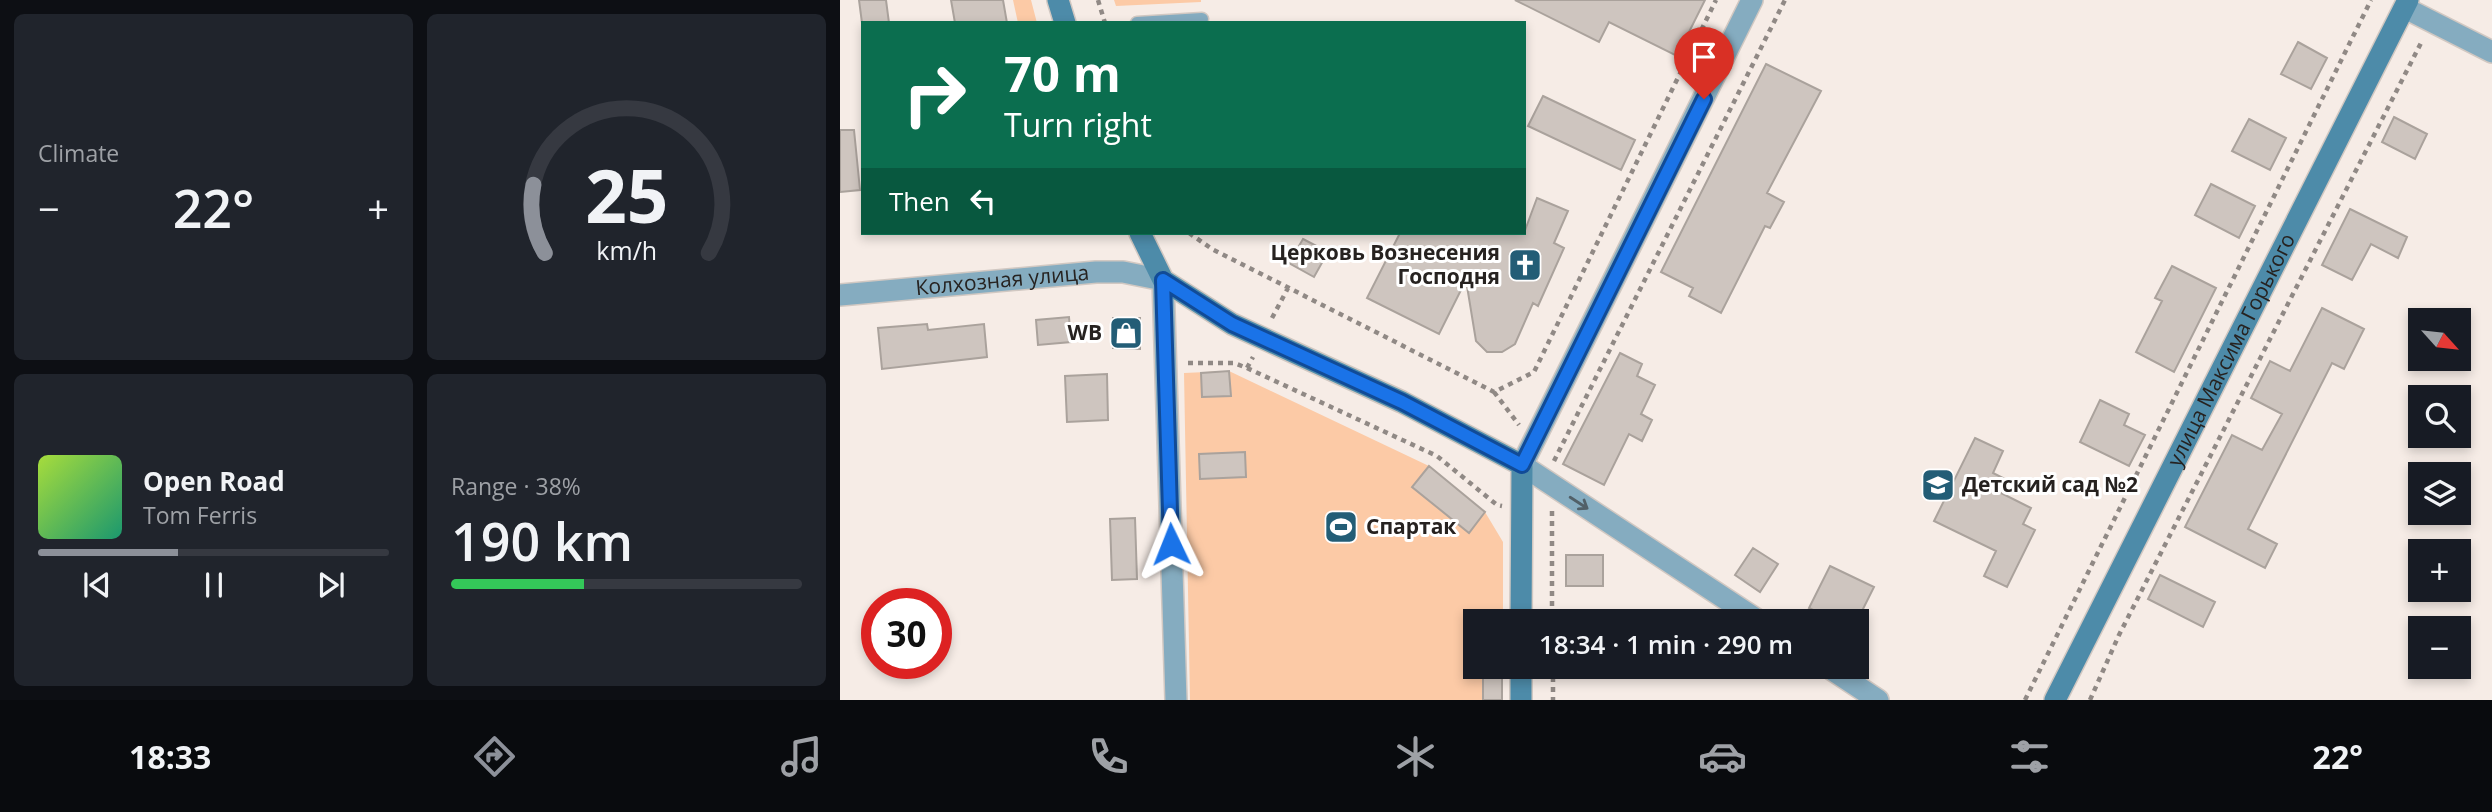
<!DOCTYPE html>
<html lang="en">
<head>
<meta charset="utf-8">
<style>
	:root { --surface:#171b24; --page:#20242c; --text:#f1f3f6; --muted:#9ea1a6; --line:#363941; --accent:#8c9099 }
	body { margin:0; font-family:"Open Sans",sans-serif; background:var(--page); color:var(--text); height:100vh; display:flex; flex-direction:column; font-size:26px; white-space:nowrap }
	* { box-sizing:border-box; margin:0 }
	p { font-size:23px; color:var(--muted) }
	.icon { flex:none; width:38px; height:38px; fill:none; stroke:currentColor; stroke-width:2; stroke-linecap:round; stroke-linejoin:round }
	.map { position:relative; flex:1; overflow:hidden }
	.sheet { display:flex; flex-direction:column; gap:14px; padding:14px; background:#0d0f14; width:840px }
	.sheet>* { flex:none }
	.banner { position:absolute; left:21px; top:21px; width:665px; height:214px; border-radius:0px; box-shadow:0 4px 10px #0003; background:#0b6e4f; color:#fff; overflow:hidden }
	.needle { width:46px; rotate:117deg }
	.fabs { position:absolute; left:1568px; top:308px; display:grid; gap:14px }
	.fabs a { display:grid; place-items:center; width:63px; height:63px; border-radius:0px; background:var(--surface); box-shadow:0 4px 10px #0003; font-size:35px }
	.speed { position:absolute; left:21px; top:588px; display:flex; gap:14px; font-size:35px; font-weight:700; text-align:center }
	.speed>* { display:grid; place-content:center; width:91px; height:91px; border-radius:50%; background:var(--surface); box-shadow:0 4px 10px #0003; line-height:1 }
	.speed .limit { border:10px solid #d22; background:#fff; color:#111 }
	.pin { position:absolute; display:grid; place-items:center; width:60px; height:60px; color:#fff; margin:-72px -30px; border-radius:50% 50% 50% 0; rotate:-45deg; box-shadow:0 0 7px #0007 }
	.pin .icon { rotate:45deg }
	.me { position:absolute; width:77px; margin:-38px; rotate:358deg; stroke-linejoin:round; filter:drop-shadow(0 0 5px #0008) }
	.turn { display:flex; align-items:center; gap:24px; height:147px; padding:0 28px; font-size:32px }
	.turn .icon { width:91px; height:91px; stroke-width:2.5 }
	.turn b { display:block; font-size:49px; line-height:60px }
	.then { display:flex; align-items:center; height:66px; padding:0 28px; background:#0003; gap:14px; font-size:26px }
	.big { font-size:52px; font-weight:600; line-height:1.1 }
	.sheet .widget { flex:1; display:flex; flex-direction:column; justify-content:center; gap:10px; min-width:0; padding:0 24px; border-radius:10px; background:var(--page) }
	.sheet .dial { align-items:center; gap:0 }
	.dial svg { height:182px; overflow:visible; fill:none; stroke:var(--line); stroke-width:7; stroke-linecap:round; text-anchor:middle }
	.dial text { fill:var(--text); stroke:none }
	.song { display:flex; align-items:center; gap:21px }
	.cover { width:84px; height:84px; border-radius:10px; background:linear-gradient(135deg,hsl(80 70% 55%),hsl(160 70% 35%)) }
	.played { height:7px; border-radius:4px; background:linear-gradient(90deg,var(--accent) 40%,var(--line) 40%) }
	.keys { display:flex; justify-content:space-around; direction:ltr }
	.heat { display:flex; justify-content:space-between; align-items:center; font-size:38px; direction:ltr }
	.charge { height:10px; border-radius:5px; background:linear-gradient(90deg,#34c759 38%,var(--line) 0) }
	.sheet .tiles { flex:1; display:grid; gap:14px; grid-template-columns:repeat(2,1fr) }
	.trip { position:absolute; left:623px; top:609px; width:406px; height:70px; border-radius:0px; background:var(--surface); box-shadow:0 4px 10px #0003; font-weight:600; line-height:70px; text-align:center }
	.menu { display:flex; height:112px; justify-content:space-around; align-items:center; background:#090b0e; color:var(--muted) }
	.menu .icon { width:49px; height:49px }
	.menu .on { color:var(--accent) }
	.menu b { font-size:32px; color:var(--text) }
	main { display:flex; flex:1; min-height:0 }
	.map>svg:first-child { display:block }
</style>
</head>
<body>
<main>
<section class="sheet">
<div class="tiles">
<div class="widget"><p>Climate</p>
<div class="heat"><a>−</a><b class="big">22°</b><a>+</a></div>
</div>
<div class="widget dial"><svg viewBox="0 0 100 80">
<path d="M14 69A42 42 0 1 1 86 69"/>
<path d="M14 69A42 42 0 0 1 9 39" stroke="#8c9099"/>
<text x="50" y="56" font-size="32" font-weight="700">25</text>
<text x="50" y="72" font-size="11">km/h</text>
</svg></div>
<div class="widget">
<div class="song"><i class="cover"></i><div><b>Open Road</b><p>Tom Ferris</p></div></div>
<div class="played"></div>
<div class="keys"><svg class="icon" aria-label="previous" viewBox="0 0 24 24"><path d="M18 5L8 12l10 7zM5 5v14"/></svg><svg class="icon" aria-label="pause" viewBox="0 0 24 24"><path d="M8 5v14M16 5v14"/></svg><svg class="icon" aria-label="next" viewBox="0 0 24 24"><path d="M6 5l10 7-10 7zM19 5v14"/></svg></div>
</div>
<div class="widget"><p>Range · 38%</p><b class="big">190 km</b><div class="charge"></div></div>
</div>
</section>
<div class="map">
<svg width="1652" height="700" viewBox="0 0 1652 700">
	<rect width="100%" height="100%" fill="#f6ece6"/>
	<!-- green -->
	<path fill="#fccaa6" d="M173 0H191L197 23H178Z
		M274 0H361V2L276 6Z
		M389 371 589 466 645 512 663 542V621H635V667H662V700H350L344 373Z"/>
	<!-- building -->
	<path fill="#cec5bf" stroke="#aaa29c" stroke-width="2" d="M19 0H46L49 23H22Z
		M111 0H163L167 23H115Z
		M675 0H865L837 56 769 22 759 42Z
		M1458 42 1487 58 1471 89 1441 74Z
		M926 64 981 91 927 193 944 202 930 228 925 226 881 313 849 296 853 288 821 272Z
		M703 96 795 140 781 170 688 126Z
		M1554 117 1587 134 1575 159 1542 142Z
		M1409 119 1446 138 1430 170 1392 151Z
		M0 130H14L20 190 0 192Z
		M1371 184 1415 206 1399 238 1355 215Z
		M697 198 728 211 714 243 724 248 698 306 693 303 675 344 662 352H647L636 341 626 280 599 334 527 298 560 233H684Z
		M1510 209 1567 237 1558 258 1531 244 1512 280 1482 265Z
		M463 239 488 252 474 277 449 263Z
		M1332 266 1376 288 1334 372 1296 352 1322 301 1315 298Z
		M1482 308 1524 329 1504 369 1492 363 1408 529 1437 544 1425 568 1345 527 1392 435 1422 450 1442 414 1411 398 1430 361 1450 371Z
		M229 317 231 342 198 345 196 320Z
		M273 318H300V349L273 348Z
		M87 324 88 330 144 324 147 357 42 369 38 328Z
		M780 353 802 364 797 376 815 385 801 414 812 420 802 441 789 434 764 485 723 464Z
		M389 371 391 396 362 397 361 373Z
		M267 374 268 420 227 422 225 376Z
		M1260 400 1289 414 1284 425 1305 435 1289 466 1240 442Z
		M1135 438 1163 451 1153 473 1163 478 1157 491 1191 508 1183 524 1195 530 1167 587 1144 576 1156 551 1094 521Z
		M405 452 406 477 360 479 359 454Z
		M589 466 645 512 629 533 572 487Z
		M295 518 297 579 272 580 270 519Z
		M913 548 938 564 920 592 895 575Z
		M726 555H763V586H726Z
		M990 566 1034 587 1017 621H996L969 608Z
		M1320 575 1375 602 1363 627 1308 599Z
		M643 667H662V700H643Z"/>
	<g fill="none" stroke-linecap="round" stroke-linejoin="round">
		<defs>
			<path id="service" d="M297 23 362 19"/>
			<g id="minor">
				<path d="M1565 8 1652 52"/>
				<path id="s1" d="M0 295 256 272H283L323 280 336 700"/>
				<path d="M682 465 919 621"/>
				<path d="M988 667 1038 700"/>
			</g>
			<path id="tertiary" d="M682 465 912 0"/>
			<g id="secondary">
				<path d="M218 0 225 23"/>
				<path d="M300 233 323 280 392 324 562 402 682 465 681 621"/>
				<path d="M681 700V667"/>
				<path id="s2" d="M1215 700 1568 0"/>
			</g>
		</defs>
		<!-- service casing -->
		<use href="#service" stroke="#d1c8c2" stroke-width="15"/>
		<!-- minor casing -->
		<use href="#minor" stroke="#d1c8c2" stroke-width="24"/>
		<!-- tertiary casing -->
		<use href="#tertiary" stroke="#d1c8c2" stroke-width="24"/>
		<!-- secondary casing -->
		<use href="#secondary" stroke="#d1c8c2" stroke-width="24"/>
		<!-- path -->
		<path stroke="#908985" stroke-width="4.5" stroke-dasharray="5 5" stroke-linecap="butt" d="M258 0 265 23
			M349 233 372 249 654 392 694 372 876 0
			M432 318 448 288
			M348 363H394L407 368 413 357
			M407 368 597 456 657 505 662 506
			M654 392 679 425
			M714 461 945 0
			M712 511V621
			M713 667V700
			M1185 700 1531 0
			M1250 700 1279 635 1582 41"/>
		<!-- service -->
		<use href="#service" stroke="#85acc0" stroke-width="12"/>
		<!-- minor -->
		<use href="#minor" stroke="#85acc0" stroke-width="21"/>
		<!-- tertiary -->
		<use href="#tertiary" stroke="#85acc0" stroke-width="21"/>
		<!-- secondary -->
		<use href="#secondary" stroke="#4d8ba9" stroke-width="21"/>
	</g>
	<!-- one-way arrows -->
	<defs><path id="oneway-shaft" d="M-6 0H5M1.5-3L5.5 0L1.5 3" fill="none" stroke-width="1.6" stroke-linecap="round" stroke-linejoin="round" transform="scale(1.75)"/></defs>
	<use stroke="#516068" href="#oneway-shaft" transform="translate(739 503) rotate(33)"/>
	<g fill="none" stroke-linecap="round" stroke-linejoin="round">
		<defs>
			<path id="route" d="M331 544 323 280 392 324 562 402 682 465 864 99"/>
		</defs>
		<!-- route casing -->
		<use href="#route" stroke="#114b97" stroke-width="18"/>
		<!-- route -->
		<use href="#route" stroke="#1a73e8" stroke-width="12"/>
	</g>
	<!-- icons -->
	<defs>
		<symbol id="church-square" viewBox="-11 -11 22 22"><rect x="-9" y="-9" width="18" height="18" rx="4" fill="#235d76" stroke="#fff"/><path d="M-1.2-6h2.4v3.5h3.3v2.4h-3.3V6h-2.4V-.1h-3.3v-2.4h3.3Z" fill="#fff"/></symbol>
		<symbol id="shop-square" viewBox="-11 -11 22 22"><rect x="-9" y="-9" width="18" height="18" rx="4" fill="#235d76" stroke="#fff"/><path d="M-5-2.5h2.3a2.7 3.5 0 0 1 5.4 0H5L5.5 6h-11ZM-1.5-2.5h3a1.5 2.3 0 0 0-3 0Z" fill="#fff"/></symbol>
		<symbol id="school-square" viewBox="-11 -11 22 22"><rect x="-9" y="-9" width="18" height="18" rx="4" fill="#235d76" stroke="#fff"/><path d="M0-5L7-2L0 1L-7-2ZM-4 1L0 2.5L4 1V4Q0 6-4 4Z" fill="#fff"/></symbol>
		<symbol id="stadium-square" viewBox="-11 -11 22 22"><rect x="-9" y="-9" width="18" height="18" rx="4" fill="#235d76" stroke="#fff"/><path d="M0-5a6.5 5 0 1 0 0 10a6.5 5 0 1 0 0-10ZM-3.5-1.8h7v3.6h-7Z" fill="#fff"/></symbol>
	</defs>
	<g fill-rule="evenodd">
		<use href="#church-square" x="666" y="246" width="38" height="38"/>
		<use href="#shop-square" x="267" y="314" width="38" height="38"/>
		<use href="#school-square" x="1079" y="466" width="38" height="38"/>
		<use href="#stadium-square" x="482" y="508" width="38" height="38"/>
	</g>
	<g text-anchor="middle" stroke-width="6" stroke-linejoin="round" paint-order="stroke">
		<!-- poi labels -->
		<g font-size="21" font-weight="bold" fill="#262220" stroke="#fff" text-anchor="end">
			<text x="660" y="260">Церковь Вознесения<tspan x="660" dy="24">Господня</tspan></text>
			<text x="262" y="340">WB</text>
			<text x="1122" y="492" text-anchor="start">Детский сад №2</text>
			<text x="526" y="534" text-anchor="start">Спартак</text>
		</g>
		<!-- street labels -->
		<g font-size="21" fill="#262220" stroke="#fff">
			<text dy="7" stroke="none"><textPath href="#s1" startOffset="163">Колхозная улица</textPath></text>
			<text dy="7" stroke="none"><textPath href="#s2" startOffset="392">улица Максима Горького</textPath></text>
		</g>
	</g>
</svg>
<div class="fabs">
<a><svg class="needle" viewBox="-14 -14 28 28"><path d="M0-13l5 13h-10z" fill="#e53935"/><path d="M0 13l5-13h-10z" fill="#9ea1a6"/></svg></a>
<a><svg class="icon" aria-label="search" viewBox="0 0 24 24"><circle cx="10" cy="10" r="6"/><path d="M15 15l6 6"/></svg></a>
<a><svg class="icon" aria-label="layers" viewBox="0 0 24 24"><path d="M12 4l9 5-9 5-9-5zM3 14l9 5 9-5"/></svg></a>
<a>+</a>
<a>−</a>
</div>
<div class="speed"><div class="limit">30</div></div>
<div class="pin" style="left:864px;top:99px;background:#d93025"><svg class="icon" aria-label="arrive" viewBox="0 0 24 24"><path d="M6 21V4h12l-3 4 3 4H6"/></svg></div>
<svg class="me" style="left:331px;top:544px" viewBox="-20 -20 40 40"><path d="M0-17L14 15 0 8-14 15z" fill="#1a73e8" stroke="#fff" stroke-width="4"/></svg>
<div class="trip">18:34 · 1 min · 290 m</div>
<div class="banner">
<div class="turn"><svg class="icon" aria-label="right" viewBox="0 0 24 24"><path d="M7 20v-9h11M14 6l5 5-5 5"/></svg><div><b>70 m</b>Turn right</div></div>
<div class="then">Then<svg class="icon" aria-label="left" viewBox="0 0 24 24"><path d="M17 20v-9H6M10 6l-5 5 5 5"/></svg></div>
</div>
</div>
</main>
<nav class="menu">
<b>18:33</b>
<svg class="icon on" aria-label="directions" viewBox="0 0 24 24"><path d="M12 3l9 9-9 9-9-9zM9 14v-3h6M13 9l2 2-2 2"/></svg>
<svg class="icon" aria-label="music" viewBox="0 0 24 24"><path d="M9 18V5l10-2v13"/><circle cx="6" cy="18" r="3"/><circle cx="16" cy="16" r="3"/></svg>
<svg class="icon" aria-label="phone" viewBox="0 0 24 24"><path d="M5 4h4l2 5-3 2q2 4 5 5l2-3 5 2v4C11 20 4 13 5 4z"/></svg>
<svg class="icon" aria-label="climate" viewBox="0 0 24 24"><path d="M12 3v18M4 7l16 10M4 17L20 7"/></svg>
<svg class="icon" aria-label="car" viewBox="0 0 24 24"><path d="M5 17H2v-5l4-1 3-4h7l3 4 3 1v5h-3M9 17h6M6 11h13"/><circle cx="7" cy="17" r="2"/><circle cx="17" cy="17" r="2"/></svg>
<svg class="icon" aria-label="filters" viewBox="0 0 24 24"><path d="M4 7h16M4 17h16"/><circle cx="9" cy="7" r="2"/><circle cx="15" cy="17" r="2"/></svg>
<b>22°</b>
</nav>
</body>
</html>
